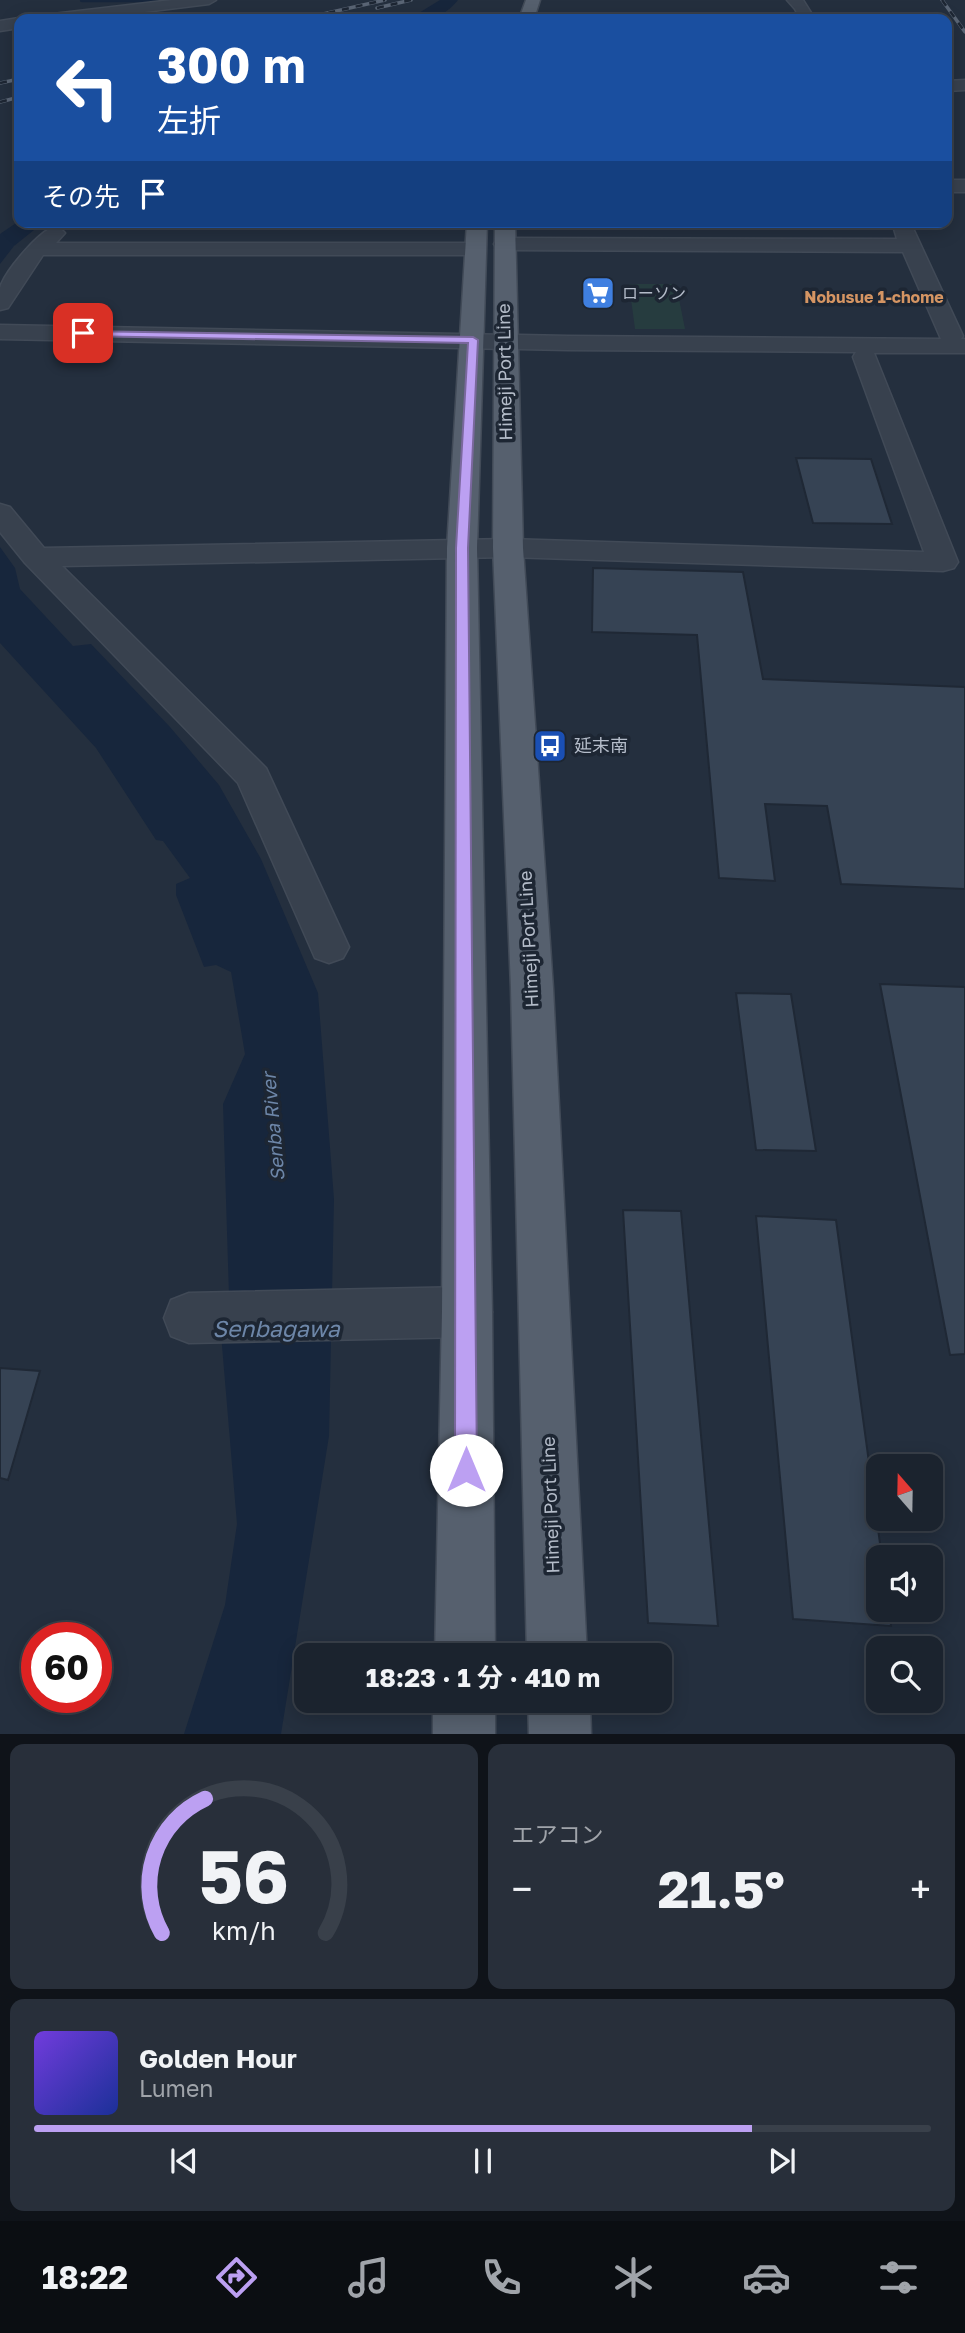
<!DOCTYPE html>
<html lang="ja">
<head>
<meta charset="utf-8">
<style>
	:root { --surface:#1b232e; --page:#282f3a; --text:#f1f3f6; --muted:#a0a4aa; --line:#39404a; --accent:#bca0f2 }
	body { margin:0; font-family:"Golos Text","Noto Sans JP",sans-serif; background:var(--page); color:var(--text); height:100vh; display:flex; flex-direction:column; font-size:26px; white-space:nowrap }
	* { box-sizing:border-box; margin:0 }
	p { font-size:23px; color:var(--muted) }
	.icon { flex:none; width:38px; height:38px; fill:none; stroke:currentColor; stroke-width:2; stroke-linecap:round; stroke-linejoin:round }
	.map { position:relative; height:1734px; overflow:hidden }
	.panel { display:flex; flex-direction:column; gap:10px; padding:10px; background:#0f1319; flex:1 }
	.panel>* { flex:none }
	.guide { position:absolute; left:14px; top:14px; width:938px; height:214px; border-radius:14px; box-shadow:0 4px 18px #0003,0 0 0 2px var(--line); background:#1a4fa0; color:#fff; overflow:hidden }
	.needle { width:46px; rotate:340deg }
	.buttons { position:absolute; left:866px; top:1454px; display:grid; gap:14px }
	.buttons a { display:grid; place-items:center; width:77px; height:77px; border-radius:14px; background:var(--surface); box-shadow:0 4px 18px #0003,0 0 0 2px var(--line); font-size:35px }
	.speed { position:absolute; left:21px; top:1622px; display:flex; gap:14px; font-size:35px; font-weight:700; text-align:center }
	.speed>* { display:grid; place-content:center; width:91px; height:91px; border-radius:50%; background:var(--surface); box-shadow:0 4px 18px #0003,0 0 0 2px var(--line); line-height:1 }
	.speed .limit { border:10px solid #d22; background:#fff; color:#111 }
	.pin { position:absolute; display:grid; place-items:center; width:60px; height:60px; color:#fff; margin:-30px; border-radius:14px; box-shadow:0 4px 10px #0006 }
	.me { position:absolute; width:77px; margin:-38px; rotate:0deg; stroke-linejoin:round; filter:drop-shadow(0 0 5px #0008) }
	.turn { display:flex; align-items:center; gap:24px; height:147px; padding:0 28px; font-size:32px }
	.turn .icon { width:91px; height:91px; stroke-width:2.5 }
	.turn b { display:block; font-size:49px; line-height:60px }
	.then { display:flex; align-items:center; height:66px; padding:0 28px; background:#0003; gap:14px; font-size:26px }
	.big { font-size:52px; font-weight:700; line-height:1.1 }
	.panel .widget { flex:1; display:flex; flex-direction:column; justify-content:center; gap:10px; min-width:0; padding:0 24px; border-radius:14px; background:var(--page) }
	.panel .dial { align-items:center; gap:0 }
	.dial svg { height:182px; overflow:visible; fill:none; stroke:var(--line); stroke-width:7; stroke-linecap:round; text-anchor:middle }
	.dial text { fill:var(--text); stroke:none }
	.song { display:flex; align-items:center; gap:21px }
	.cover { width:84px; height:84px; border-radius:10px; background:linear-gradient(135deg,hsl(260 70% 55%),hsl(230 70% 35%)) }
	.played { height:7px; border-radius:4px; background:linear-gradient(90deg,var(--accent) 80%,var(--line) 80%) }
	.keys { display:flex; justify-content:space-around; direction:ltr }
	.heat { display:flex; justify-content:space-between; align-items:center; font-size:38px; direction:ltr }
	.panel .tiles { flex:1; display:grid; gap:10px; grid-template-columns:1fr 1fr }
	.widget:last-child { grid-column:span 2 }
	.trip { position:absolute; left:294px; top:1643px; width:378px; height:70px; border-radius:14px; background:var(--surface); box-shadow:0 4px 18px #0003,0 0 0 2px var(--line); font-weight:700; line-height:70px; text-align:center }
	.dock { display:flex; height:112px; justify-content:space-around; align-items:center; background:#0b0e12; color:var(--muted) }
	.dock .icon { width:49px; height:49px }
	.dock .current { color:var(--accent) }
	.dock b { font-size:32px; color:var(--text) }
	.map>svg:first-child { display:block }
</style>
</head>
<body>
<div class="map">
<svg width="965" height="1735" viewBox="0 0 965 1735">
	<rect width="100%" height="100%" fill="#242f3e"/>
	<!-- green -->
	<path fill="#263c3f" d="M629 284H676L685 329H635Z"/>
	<!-- water -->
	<path fill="#17263c" d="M440 0H458C443 18 432 19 409 19Z
		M19 221 44 222 14 246 0 264V234Z
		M0 547 15 568 20 589 73 646 91 644 170 727 219 785 261 859 318 993 334 1199 329 1436 281 1734H184L225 1605 237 1524 218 1298 229 1295 223 1104 245 1054 231 972 216 965 204 967 176 895V884L190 878 163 841 156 840 96 748 0 643Z"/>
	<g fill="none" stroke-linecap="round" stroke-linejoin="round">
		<!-- stream -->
		<path stroke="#17263c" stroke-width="4.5" d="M82 0H169"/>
	</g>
	<!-- building -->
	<path fill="#364354" stroke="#1f2835" stroke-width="2" d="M796 458 871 459 892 524 813 523Z
		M593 568 743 572 763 679 965 687V889L841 884 827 806 765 804 775 881 719 878 697 635 592 632Z
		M880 984 965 987V1354L950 1355Z
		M736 993 791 994 816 1151 756 1150Z
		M623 1210 681 1211 718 1626 648 1623Z
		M756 1216 836 1220 882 1558H878V1610H889L891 1626 793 1619Z
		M0 1368 40 1371 8 1480 0 1478Z"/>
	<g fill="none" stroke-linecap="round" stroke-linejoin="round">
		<defs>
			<path id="minor" d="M172 0H216L209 4 88 19H45L53 14Z
				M787 0H803L815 19H800L795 9Z
				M19 18 22 19H19V28L0 31V21Z
				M965 80V90L947 91V81Z
				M947 180H965V192H947Z
				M892 222 911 224 963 336 961 339H965V353H874L958 562 954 568 943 571 508 557 62 566 266 768 349 947 343 958 329 963 315 958 238 783 25 563 0 532V504L10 507 44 548 508 539 924 552 853 357 856 352 568 350 0 339V325L568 336 941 339 903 252 505 250 497 249 494 244 497 239 505 238 897 239Z
				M54 227 61 229 65 233 56 243H474L482 244 485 249 482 254 474 255H43L8 308 0 310C0 303 0 294 0 288 4 272 39 231 54 227Z
				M467 1287 485 1294 492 1312 485 1330 467 1337 189 1343 171 1336 164 1318 171 1300 189 1293Z"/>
			<path id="major" d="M526 0H540L534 19H519Z
				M467 222H487L477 548 492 1312 495 1656H435L442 1312 447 548Z
				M495 222H515L523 548 553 988 587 1656H527L511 988 493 548Z
				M433 1701H495V1735H433Z
				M528 1701H590L591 1735H529Z"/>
		</defs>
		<!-- minor casing -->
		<use href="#minor" stroke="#414a57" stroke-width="3"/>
		<!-- major casing -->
		<use href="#major" stroke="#414a57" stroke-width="3"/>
		<!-- minor -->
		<use href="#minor" fill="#38414e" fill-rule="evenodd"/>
		<!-- major -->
		<use href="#major" fill="#56606e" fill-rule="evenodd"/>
		<defs>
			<path id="rail" d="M942 0 965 32
				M377 8 411 0
				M301 19 385 0
				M0 83 19 79
				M0 102 19 97"/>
		</defs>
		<!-- rail casing -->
		<use href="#rail" stroke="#5a6575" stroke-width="3.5"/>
		<!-- rail -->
		<use href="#rail" stroke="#1d2633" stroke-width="2.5" stroke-dasharray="7" stroke-linecap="butt"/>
	</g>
	<!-- route -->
	<path fill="#bca0f2" stroke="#7a689d" stroke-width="2" d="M80 331 473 337 478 340 468 548 477 1470 474 1478 466 1482 458 1478 455 1470 456 548 468 343 83 336 79 333Z"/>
	<!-- icons -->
	<defs>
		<symbol id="supermarket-square" viewBox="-11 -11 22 22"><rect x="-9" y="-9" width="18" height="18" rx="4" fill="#3f7fe0" stroke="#1d2633"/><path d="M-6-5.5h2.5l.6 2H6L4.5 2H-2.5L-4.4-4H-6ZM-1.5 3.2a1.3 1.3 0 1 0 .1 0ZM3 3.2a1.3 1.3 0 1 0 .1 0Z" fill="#fff"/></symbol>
		<symbol id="bus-square" viewBox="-11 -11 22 22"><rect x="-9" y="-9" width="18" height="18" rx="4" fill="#1a4fb4" stroke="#1d2633"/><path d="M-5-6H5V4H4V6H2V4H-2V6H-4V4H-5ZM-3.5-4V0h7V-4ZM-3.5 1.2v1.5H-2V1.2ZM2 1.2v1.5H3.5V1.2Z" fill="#fff"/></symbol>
	</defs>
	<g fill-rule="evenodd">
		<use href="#supermarket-square" x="579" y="274" width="38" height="38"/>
		<use href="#bus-square" x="531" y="727" width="38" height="38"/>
	</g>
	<g text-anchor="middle" stroke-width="7" stroke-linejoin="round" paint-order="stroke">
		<!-- far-poi labels -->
		<g font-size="16" fill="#b4bcc9" stroke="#1d2633" text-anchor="start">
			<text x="622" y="299">ローソン</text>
		</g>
		<!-- far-neighbourhood labels -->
		<g font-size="16" font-weight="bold" fill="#d59563" stroke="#1d2633">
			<text x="874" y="303">Nobusue 1-chome</text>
		</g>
		<!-- street labels -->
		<g font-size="18" fill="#b4bcc9" stroke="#1d2633">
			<text transform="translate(505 372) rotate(-91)" y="6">Himeji Port Line</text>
			<text transform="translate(529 939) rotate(-93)" y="6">Himeji Port Line</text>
			<text transform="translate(551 1505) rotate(-92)" y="6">Himeji Port Line</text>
		</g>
		<!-- poi labels -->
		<g font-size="18" fill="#b4bcc9" stroke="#1d2633" text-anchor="start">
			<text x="574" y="752">延末南</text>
		</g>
		<!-- water labels -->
		<g font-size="19" font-style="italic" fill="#6d86a8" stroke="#1d2633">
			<text transform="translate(273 1127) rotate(-95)" y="7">Senba River</text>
		</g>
		<!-- near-water labels -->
		<g font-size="23" font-style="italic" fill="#6d86a8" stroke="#1d2633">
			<text x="276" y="1337">Senbagawa</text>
		</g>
	</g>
</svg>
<div class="buttons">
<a><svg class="needle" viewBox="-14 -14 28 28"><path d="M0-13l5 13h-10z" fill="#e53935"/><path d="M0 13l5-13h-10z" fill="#a0a4aa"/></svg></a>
<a><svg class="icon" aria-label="sound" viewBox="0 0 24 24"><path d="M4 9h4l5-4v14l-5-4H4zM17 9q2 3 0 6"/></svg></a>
<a><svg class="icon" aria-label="search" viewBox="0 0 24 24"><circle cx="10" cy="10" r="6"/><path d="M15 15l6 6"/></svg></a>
</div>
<div class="speed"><div class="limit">60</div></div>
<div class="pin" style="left:83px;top:333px;background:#d93025"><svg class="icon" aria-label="arrive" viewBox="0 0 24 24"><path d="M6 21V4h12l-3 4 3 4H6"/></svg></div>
<svg class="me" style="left:466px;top:1470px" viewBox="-20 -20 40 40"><circle r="19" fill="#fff"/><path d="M0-13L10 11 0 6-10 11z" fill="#bca0f2"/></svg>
<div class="trip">18:23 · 1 分 · 410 m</div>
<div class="guide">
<div class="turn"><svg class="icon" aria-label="left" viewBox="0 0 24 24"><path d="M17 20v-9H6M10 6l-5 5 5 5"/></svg><div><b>300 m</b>左折</div></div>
<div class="then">その先<svg class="icon" aria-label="arrive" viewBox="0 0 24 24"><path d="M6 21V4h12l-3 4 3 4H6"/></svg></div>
</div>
</div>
<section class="panel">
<div class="tiles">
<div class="widget dial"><svg viewBox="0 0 100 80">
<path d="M14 69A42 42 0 1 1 86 69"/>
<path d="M14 69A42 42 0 0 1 33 10" stroke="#bca0f2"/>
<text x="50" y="56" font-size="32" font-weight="700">56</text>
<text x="50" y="72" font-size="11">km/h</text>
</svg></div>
<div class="widget"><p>エアコン</p>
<div class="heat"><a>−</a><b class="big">21.5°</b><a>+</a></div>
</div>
<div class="widget">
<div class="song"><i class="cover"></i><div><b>Golden Hour</b><p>Lumen</p></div></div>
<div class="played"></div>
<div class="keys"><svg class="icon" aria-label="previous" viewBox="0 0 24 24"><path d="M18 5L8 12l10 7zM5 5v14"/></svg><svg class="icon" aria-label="pause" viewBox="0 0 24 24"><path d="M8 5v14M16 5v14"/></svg><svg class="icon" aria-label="next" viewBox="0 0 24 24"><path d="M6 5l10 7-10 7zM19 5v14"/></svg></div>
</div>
</div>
</section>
<nav class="dock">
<b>18:22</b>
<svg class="icon current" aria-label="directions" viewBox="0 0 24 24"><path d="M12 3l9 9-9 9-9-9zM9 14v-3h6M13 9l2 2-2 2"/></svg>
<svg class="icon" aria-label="music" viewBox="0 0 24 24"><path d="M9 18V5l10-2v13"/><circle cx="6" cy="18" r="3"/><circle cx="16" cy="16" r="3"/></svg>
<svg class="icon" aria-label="phone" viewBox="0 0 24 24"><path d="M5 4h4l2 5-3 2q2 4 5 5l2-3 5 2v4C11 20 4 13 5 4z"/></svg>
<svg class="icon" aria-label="climate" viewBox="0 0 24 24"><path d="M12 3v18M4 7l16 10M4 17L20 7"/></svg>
<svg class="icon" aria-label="car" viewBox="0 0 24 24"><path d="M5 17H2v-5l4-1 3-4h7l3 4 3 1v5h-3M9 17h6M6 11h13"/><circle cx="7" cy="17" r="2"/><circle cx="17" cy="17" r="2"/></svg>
<svg class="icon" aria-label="filters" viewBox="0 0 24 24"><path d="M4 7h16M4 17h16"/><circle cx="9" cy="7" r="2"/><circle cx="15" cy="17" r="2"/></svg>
</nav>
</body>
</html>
